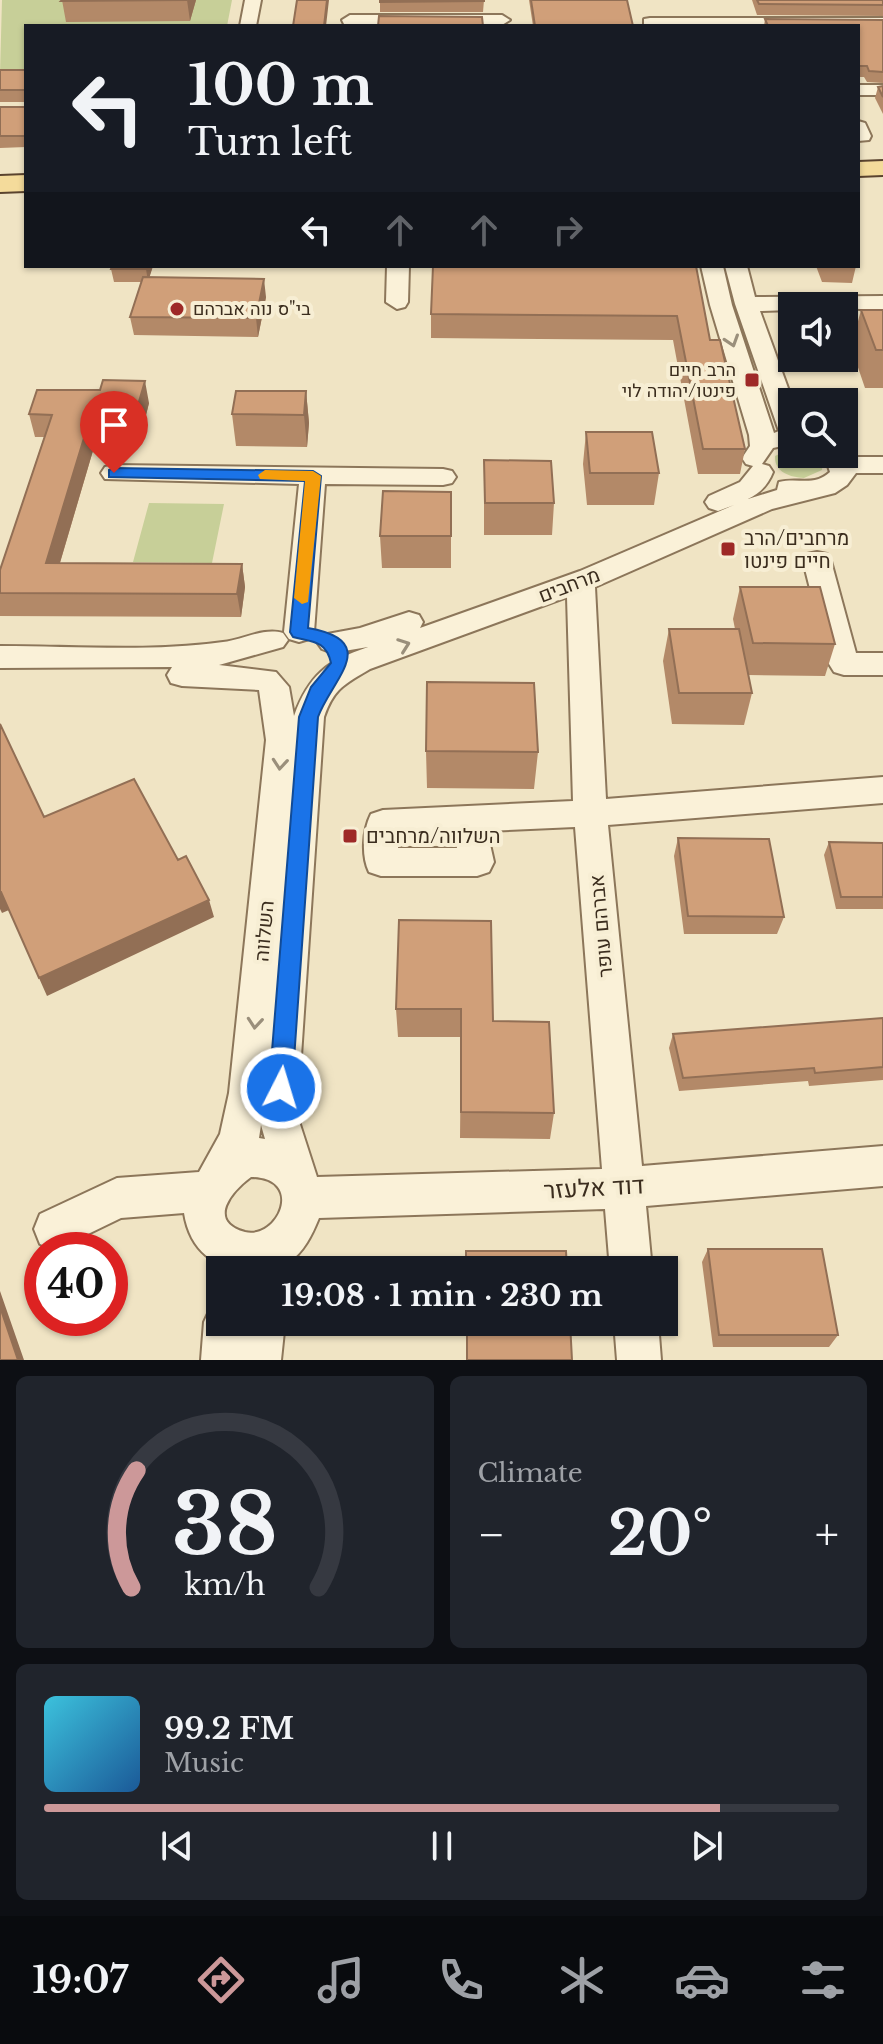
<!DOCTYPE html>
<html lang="en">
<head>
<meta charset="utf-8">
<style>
	:root { --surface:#171b24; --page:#20242c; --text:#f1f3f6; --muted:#9ea1a6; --line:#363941; --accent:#cc9899 }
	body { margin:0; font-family:"Libre Baskerville",Heebo,serif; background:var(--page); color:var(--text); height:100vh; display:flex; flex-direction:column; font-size:30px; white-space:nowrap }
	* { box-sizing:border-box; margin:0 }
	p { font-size:26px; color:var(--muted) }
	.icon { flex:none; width:44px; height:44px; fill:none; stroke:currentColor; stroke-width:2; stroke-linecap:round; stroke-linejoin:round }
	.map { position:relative; height:1360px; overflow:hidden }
	.side { display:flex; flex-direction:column; gap:16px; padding:16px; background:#0d0f14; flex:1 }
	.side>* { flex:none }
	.hud { position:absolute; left:24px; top:24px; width:836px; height:244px; border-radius:0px; box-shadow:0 2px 6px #0004; background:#171b24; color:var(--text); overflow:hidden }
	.controls { position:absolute; left:778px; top:292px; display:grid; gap:16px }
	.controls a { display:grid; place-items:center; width:80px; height:80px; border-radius:0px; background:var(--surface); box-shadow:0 2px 6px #0004; font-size:40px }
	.speed { position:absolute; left:24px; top:1232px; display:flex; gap:16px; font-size:40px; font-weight:700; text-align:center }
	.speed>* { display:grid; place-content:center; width:104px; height:104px; border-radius:50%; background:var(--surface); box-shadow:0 2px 6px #0004; line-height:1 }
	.speed .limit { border:12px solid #d22; background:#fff; color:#111 }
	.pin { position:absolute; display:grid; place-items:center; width:68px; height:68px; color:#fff; margin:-82px -34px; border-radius:50% 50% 50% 0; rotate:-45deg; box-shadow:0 0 8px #0007 }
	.pin .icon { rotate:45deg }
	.me { position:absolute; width:88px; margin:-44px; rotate:5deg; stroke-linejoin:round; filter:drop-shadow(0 0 6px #0008) }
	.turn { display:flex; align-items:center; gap:28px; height:168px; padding:0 32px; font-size:36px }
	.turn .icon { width:104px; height:104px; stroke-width:2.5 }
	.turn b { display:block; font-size:56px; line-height:68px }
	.lanes { display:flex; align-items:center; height:76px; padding:0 32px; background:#0003; justify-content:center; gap:40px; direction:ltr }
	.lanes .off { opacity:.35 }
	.big { font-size:60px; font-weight:800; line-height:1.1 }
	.side .card { flex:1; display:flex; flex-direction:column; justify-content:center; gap:12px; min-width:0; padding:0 28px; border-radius:12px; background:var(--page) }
	.side .dial { align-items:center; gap:0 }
	.dial svg { height:208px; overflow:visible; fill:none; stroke:var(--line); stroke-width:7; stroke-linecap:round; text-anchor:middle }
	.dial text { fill:var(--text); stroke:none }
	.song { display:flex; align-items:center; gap:24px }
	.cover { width:96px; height:96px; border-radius:12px; background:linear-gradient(135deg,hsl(190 70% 55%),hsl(210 70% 35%)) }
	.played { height:8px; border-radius:4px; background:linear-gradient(90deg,var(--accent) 85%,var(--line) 85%) }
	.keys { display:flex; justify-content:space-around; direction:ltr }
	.heat { display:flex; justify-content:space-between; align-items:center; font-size:44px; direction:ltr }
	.side .tiles { flex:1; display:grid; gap:16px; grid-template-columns:1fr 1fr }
	.card:last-child { grid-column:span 2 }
	.trip { position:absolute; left:206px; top:1256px; width:472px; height:80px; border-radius:0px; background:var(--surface); box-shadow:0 2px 6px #0004; font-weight:800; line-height:80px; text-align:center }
	.dock { display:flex; height:128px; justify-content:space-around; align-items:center; background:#090b0e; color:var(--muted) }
	.dock .icon { width:56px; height:56px }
	.dock .active { color:var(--accent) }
	.dock b { font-size:36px; color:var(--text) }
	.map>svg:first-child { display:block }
</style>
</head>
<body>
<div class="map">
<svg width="883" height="1360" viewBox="0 0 883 1360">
	<rect width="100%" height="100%" fill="#f0e4c4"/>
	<!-- green -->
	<path fill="#c7cf98" d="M2 0H232L227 26H26V74H0Z
		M792 448V454L819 456 823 461 822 470 804 478C790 477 774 472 775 456Z
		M149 503 224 504 212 563 133 562Z"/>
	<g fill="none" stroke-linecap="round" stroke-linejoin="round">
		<defs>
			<path id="minor" d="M245 0H261L256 26H240Z
				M350 15H502L510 20 502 25 344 24 342 20Z
				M650 18H883V28L644 26V19Z
				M858 85H883V95H858Z
				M858 121 865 123 871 136 869 140 858 141Z
				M387 266H409L408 302 405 307 397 309 386 302Z
				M701 266H723L732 305 774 433 779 431 735 304 725 266H747L755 297 883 296V310L792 306V310L760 311 793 402 792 444 773 448 762 464 769 466 773 472C768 485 760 493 748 499L777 490 779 482C798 477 814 487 830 472L824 454H844V448L851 457H883V473H856L847 485 835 493 772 509 595 587 606 799 883 777V803L608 825 642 1166 883 1146V1186L646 1206 652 1270H610L605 1209 319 1218C312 1235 304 1252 288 1263 277 1270 265 1270 252 1270 215 1270 190 1251 184 1213L121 1218 55 1250 40 1244 34 1229 40 1214 117 1178 199 1172 220 1134 229 1093 266 740 259 690 182 686 171 683 167 675 172 667 0 668V646C71 646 154 652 223 642 243 640 264 627 283 633L288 640 283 647 219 665 276 672 289 687 294 716C309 675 327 661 368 647L332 653 322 649 317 642 322 635 360 628 409 612 419 615 423 622 420 628 580 571 734 505 718 511 709 508 705 502 709 496 740 482 753 466 746 464 742 458 750 446 749 435 710 305ZM567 597 573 801 383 810 371 814C363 830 361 856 369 872L381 876H477L489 872 494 862 487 831 575 827 602 1169 317 1177 297 1115 324 717C334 688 345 684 370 669ZM454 833 457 848H398L399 836ZM261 1125 265 1139 259 1138ZM251 1177C306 1178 278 1240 245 1232 206 1221 232 1191 251 1177Z
				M114 465 443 469 452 471 456 477 452 483 443 485 325 484 314 632 309 639 299 642 289 639 284 632 299 484 105 479 101 473 105 467Z
				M817 552 827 554 831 561 856 653H883V675H844L834 672 829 664 803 561 807 554Z
				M220 1303V1322H285L281 1360H201L204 1322 211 1307Z
				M614 1322H658L661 1360H617Z"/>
			<path id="major" d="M883 161V175L858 176V162Z
				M26 175V191L0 192V176Z"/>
		</defs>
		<!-- minor casing -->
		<use href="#minor" stroke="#8c765a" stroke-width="4"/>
		<!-- major casing -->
		<use href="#major" stroke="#5a432e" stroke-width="4"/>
		<!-- minor -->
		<use href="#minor" fill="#faf1d8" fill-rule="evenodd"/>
		<!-- major -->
		<use href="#major" fill="#f4db9b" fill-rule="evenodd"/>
	</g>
	<!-- wall -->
	<path fill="#b38968" d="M62 0H196L190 21 66 22Z
		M380 0H484L483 12H380Z
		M529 0H627L633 26H533Z
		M752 0H883V16L757 15Z
		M765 19 883 20V83L867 82 864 77H858V26H764Z
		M0 70H26V147L0 148V107H25V102H0Z
		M883 86V114L875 98 878 87Z
		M112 266H153L149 277 266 297 258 337 134 335 130 317 141 282H114L111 269Z
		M696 266 710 340 745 449 740 474H698L673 340 431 338V314Z
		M816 266H856L852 283 822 282Z
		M861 310H883V388H865L851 347Z
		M37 390 149 403 143 427H115L112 437H97L60 563 242 564 245 587 241 617 0 616V570L44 437H35L29 414Z
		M306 391 309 423 307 447 236 446 232 414Z
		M586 432 659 473 654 505H587L583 464Z
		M484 460 554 503 552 535H484Z
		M451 492V568H382L380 536Z
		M740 587 835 644 825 676 748 675 752 693 744 725 672 724 663 661 669 629H735L733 619Z
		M426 751 538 752 534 789 427 788Z
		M678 838 784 917 777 934H684L674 856Z
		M829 842 883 843V909H836L824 855Z
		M399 920 493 1021 554 1113 550 1139 460 1138 461 1037H398L396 1009Z
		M883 1018V1080L809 1086 808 1081 679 1091 669 1048 673 1034Z
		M708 1249 838 1335 829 1347H713L702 1262Z"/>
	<!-- shaded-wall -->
	<path fill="#926f55" d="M187 0H196L190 21Z
		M327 0H329L326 26H324Z
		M147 266H153L148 282 146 269Z
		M264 279 266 297 258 337 256 318Z
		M145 381 149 403 143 427 138 405Z
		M306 391 309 423 307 447 304 415Z
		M110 404 115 427 112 437 107 415Z
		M91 415 97 437 53 586 46 563Z
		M242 564 245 587 241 617 237 594Z
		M0 892H1L9 910 2 913 0 909Z
		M209 900 214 917 47 996 39 978Z
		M0 1291 24 1360H18L0 1307Z"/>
	<!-- building -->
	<path fill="#d09f79" stroke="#926f55" stroke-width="2" d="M62 0H187L61 1Z
		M297 0H327L324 26H293Z
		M380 0H484V1L380 2Z
		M531 0H627L633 26H535Z
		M757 0H883V5L759 4Z
		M379 16 482 17 483 26H378Z
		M765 19 883 20V72L869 71 867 66H858V26H768Z
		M0 70H26V136H0V107H25V90H0Z
		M883 86V97L878 87Z
		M112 266H147L146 269H111Z
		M433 266H696L710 340H720L745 449H703L677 316 431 314Z
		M143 277 264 279 256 318 130 317Z
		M861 310H883V350H876Z
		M103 380 145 381 138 405 110 404 107 415H91L46 563 242 564 237 594 0 593V570L52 415 29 414 37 390H100Z
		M236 391H306L304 415 232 414Z
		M586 432H652L659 473H590Z
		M484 460 551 461 554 503H485Z
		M383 491 451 492V536H380Z
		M740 587H820L835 644 753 643Z
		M669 629H739L752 693H679Z
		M427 682 534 683 538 752 426 751Z
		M0 724 44 817 134 779 178 860 186 856 209 900 39 978 1 892H0Z
		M678 838 769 839 784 917 688 916Z
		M829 842 883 843V897H841Z
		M399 920 491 921 493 1021 549 1022 554 1113 461 1112V1009H396Z
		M883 1018V1067L815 1073 814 1068 683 1078 673 1034Z
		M708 1249H822L838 1335H719Z
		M466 1251H566L567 1270H466Z
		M0 1307 18 1360H0Z
		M467 1322H570L572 1360H467Z"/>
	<!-- one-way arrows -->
	<defs><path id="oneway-chevron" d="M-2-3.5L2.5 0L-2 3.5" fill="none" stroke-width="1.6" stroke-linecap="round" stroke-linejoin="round" transform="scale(2)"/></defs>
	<g stroke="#9a8f7b">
		<use href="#oneway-chevron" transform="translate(732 341) rotate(72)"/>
		<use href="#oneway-chevron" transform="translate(404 645) rotate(-20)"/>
		<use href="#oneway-chevron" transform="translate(280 764) rotate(95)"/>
		<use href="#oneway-chevron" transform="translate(255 1023) rotate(95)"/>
	</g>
	<!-- route -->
	<path fill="#1a73e8" stroke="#114b97" stroke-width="2" d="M114 468 313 471 321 476 308 628C383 641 331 680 318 717L292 1088 289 1096 281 1099 272 1096 269 1088 299 717 311 687 331 663C326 640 312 642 293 637L290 632 305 481 109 477V470Z"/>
	<!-- slow -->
	<path fill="#f59e0b" d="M265 470 313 471 321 476 308 602 302 604 294 598 305 481 260 479 258 475Z"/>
	<!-- markers -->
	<g fill="#9e2927" stroke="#f7eed4" stroke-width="3">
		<circle cx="177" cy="309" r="8"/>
		<rect x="744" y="372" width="16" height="16" rx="4"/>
		<rect x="720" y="541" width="16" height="16" rx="4"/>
		<rect x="342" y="828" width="16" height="16" rx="4"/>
	</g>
	<g text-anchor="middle" stroke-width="8" stroke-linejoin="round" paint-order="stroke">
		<!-- far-poi labels -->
		<g font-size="18" fill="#3b2d1e" stroke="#f7eed4" text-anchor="start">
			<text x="193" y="315">בי"ס נוה אברהם</text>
			<text x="736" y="376" text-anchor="end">הרב חיים<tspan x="736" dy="21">פינטו/יהודה לוי</tspan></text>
		</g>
		<!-- poi labels -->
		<g font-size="20" fill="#3b2d1e" stroke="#f7eed4" text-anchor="start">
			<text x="744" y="545">מרחבים/הרב<tspan x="744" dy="23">חיים פינטו</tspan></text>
			<text x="366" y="843">השלווה/מרחבים</text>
		</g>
		<!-- street labels -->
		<g font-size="20" fill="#3b2d1e" stroke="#f7eed4">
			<text transform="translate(569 585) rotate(-21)" y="7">מרחבים</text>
			<text transform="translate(601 926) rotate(-95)" y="7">אברהם עופר</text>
			<text transform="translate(264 931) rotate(-85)" y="7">השלווה</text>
		</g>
		<!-- near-street labels -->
		<g font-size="24" fill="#3b2d1e" stroke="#f7eed4">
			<text transform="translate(594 1188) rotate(-3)" y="8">דוד אלעזר</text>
		</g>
	</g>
</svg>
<div class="controls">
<a><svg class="icon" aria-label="sound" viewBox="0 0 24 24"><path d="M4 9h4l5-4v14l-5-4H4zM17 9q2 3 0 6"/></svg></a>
<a><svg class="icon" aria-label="search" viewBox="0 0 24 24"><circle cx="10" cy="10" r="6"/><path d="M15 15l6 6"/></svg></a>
</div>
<div class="speed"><div class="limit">40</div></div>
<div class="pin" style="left:114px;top:473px;background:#d93025"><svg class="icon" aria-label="arrive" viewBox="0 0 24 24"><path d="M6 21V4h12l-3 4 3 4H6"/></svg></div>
<svg class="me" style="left:281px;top:1088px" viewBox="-20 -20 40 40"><circle r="17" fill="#1a73e8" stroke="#fff" stroke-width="3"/><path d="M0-11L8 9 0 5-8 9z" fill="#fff"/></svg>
<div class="trip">19:08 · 1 min · 230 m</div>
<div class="hud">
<div class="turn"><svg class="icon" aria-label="left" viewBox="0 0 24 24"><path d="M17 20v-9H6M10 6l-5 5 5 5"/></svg><div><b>100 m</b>Turn left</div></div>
<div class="lanes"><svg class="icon" aria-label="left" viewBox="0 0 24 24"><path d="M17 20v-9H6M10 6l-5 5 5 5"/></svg><svg class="icon off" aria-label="ahead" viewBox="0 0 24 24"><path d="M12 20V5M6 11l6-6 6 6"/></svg><svg class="icon off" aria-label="ahead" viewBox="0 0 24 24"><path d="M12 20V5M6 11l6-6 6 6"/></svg><svg class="icon off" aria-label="right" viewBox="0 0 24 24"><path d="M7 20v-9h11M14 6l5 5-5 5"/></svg></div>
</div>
</div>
<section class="side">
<div class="tiles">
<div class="card dial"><svg viewBox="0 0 100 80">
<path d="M14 69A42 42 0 1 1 86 69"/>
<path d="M14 69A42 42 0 0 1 16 24" stroke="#cc9899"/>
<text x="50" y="56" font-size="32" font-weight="700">38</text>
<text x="50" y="72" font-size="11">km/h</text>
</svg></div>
<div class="card"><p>Climate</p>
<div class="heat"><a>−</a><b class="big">20°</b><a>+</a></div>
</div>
<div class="card">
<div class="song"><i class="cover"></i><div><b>99.2 FM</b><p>Music</p></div></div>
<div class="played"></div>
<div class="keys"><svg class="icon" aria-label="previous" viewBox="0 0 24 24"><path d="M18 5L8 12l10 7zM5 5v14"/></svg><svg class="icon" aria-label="pause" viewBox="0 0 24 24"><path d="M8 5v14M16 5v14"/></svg><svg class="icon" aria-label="next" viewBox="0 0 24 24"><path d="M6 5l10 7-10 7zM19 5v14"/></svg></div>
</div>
</div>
</section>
<nav class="dock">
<b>19:07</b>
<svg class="icon active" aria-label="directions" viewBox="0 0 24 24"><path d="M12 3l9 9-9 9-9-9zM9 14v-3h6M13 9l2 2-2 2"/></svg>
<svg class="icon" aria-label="music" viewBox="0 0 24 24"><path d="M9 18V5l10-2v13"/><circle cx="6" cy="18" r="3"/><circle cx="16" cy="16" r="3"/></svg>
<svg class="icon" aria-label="phone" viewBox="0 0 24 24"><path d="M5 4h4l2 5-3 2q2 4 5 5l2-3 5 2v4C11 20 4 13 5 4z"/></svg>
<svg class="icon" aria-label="climate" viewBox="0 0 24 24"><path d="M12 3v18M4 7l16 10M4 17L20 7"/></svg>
<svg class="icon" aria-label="car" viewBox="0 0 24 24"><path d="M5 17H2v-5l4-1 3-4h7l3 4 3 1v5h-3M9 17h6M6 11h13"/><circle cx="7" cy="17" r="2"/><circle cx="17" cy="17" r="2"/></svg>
<svg class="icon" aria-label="filters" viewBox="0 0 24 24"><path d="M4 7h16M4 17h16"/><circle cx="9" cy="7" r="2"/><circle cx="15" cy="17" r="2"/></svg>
</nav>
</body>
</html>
